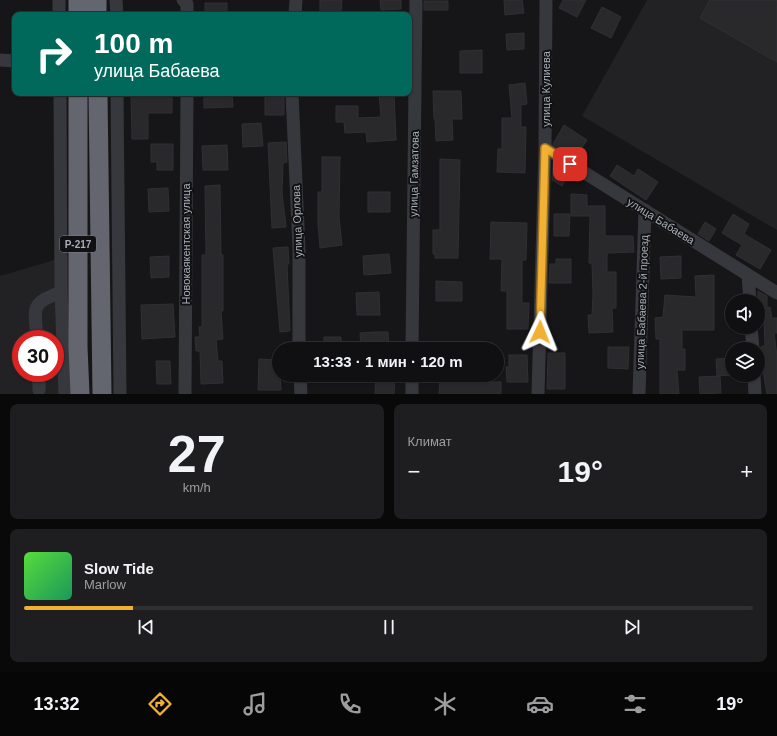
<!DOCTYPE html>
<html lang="ru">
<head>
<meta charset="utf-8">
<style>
	:root { --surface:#101012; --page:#1e1e20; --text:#f1f3f6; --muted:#9c9d9f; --line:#303032; --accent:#f2b134 }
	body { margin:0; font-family:Helvetica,sans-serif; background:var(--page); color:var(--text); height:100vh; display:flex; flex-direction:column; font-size:15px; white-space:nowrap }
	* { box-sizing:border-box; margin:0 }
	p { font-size:13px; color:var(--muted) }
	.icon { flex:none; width:22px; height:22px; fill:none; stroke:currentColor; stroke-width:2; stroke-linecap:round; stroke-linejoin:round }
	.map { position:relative; height:394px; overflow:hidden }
	.panel { display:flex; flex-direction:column; gap:10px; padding:10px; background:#09090a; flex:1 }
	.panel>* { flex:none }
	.hud { position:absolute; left:12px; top:12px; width:400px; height:84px; border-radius:8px; box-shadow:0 1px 3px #0004,0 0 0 1px var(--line); background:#00695c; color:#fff; overflow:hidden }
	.buttons { position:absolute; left:725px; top:294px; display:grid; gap:8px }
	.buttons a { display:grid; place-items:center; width:40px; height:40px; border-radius:50%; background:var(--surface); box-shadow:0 1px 3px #0004,0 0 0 1px var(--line); font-size:20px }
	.speed { position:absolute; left:12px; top:330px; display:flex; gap:8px; font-size:20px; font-weight:700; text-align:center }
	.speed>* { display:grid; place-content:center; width:52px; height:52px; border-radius:50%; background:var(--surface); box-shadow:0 1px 3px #0004,0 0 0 1px var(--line); line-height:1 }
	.speed .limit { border:6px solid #d22; background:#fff; color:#111 }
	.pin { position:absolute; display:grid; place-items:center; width:34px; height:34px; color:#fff; margin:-17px; border-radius:8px; box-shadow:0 2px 6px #0006 }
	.me { position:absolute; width:44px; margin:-22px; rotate:2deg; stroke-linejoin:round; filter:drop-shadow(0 0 3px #0008) }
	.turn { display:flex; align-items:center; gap:14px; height:84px; padding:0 16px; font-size:18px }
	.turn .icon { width:52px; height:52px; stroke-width:2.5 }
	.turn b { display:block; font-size:28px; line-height:34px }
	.big { font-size:30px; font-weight:700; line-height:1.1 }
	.panel .tile { flex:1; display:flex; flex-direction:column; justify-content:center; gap:6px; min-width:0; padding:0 14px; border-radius:8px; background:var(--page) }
	.panel .dial { align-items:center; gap:0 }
	.dial b { font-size:52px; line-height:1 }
	.song { display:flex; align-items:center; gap:12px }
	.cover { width:48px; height:48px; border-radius:6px; background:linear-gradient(135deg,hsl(110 70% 55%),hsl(150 70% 35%)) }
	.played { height:4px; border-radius:2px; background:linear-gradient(90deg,var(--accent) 15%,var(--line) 15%) }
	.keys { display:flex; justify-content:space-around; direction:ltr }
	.heat { display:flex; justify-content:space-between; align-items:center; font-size:22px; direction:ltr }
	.panel .tiles { flex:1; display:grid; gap:10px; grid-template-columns:1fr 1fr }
	.tile:last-child { grid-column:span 2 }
	.trip { position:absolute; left:272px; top:342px; width:232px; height:40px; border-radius:20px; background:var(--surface); box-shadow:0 1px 3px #0004,0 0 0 1px var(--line); font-weight:700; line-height:40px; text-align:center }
	.tabs { display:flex; height:64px; justify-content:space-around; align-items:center; background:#060607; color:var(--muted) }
	.tabs .icon { width:28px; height:28px }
	.tabs .current { color:var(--accent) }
	.tabs b { font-size:18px; color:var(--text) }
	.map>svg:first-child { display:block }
</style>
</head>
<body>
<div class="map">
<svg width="777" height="394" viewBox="0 0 777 394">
	<rect width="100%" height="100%" fill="#161618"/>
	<!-- built -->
	<path fill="#222225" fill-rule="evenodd" d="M647 0H777V230L582 116Z
		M68 256 69 394H0V276ZM21 339H55V373H21Z"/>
	<!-- building -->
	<path fill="#29292c" stroke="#303034" d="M320 0H342L341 15H320Z
		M380 0H401V9L381 10Z
		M504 0H522L524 13 505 15Z
		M563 0H586L577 17 559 8Z
		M710 0H777V62L700 18Z
		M424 1H448V10H424Z
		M205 3H227V15H205Z
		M602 7 621 17 611 38 591 28Z
		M524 33V49L507 50 506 34Z
		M482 50V73H460V51Z
		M525 83 527 104 521 105V127H526L525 173 497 172 498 149H502V118H512L509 85Z
		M433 91H461L462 119H452L453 140 436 141 435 119H434Z
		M131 93H172V113H148V139H132Z
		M204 93H232L233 107 204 108Z
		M379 93H394L396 140 367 142 366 132 345 133 344 122H336V106H358V118L381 117Z
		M265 97H284V115H265Z
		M261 123 263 146 243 147 242 124Z
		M564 125 587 140 575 158 553 144Z
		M286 142 287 162 283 163 282 193 286 227 272 228 268 143Z
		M151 144H173V170H157V162H151Z
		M227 145 228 170H203L202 146Z
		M322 157H340L339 218 342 245 320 248 318 225V192H322Z
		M440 159 460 160 458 258H435V254H433V230H440Z
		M553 162 569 174 562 186 552 180Z
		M617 165 634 176 638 169 658 182 646 200 610 176Z
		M220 185 221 255H223V311H221L223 339 216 340 218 361H222L223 383 201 384 200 351H196L195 337H200L199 327H202V255H206L205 186Z
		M168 188 169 211 149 212 148 189Z
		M368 192H390V212H368Z
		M571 194 587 195V206H605V236H633L634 252 607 253V272H616V308H612L613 332 589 333 588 315H592L593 294 592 263H589L590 216H571Z
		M554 214H570L569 236H554Z
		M733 214 749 224 744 234 771 250 760 269 736 255 742 245 722 233Z
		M491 222 527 223 526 260H522V303H529L528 329H507V291H501L502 259H490Z
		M705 222 716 229 709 241 698 234Z
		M288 247 289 264H287L290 331 280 332 273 248Z
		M389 254 391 273 364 275 363 256Z
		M169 256V277L151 278 150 257Z
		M681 256V278L661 279 660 257Z
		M556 259H571V283H549L550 264H556Z
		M714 275V330H682V349H685V370H677L679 394H660V339H656L655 318 663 317 665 295 696 297 695 276Z
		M436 281 462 282V301H436Z
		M758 291 767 296V308L770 307 772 318H777V333H774L777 356V394H767L760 352 761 347 765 346 764 317H758Z
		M379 292 380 315H357L356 293Z
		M173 304 175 337 142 339 141 305Z
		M376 332H388L389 349H361L360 333Z
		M324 337H341V349H324Z
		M608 347H629L628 369 608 368Z
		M548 353H565V389H547Z
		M509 355H527L528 382H507L506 367H509Z
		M732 358V375L717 376 716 359Z
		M259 359 279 360 281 390H258Z
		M156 361H170L171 384H157Z
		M376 375H395L394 394H375Z
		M471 375H484V382H501V394H439L440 380 471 381Z
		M720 376 721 393 700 394 699 377Z"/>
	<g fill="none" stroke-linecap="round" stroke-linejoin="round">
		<!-- minor -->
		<path stroke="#37383d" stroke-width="13" d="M59 0V15
			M116 0 117 15
			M183 0 187 4V15
			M295 15 296 0
			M0 60 15 61
			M60 93 61 292 65 394
			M117 93 120 394
			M292 93 299 250V349
			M545 148 777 293
			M748 275 750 301
			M751 327 753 349
			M37 339C35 308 29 304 61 292
			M412 349 416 0
			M300 375 301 394
			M754 375 755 394
			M39 390V373
			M185 394 187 93
			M412 394V375
			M538 394 545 148 546 0
			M639 394 645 210"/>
		<!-- highway -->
		<path stroke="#63666e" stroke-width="19" d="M78 0V15
			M97 0V15
			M78 93V347L80 394
			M98 93 102 394"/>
	</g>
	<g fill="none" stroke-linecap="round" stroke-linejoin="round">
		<defs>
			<path id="route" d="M540 332 545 148 570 164"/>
		</defs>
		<!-- route casing -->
		<use href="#route" stroke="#9d7322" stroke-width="10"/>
		<!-- route -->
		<use href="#route" stroke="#f2b134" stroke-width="7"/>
	</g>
	<g text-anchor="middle" stroke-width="4" stroke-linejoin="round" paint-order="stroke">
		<!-- shield labels -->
		<rect fill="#111113" stroke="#7b7e86" stroke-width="1" x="60" y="236" width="36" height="16" rx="3"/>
		<g font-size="10" font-weight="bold" fill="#a8adb8">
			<text x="78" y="248">Р-217</text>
		</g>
		<!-- street labels -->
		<g font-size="11" fill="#a8adb8" stroke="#111113">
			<text transform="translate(546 89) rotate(-90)" y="4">улица Кулиева</text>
			<text transform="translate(414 174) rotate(-89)" y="4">улица Гамзатова</text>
			<text transform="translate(297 221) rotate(-92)" y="4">улица Орлова</text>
			<text transform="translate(661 221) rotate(32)" y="4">улица Бабаева</text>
			<text transform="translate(186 244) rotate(-90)" y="4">Новокаякентская улица</text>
			<text transform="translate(642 302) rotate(-88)" y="4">улица Бабаева 2-й проезд</text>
		</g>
	</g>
</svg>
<div class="buttons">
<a><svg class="icon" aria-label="sound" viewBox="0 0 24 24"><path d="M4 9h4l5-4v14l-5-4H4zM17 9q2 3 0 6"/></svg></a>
<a><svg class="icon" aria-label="layers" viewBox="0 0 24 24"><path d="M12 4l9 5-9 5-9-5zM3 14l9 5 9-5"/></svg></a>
</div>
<div class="speed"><div class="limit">30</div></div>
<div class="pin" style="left:570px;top:164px;background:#d93025"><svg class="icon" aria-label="arrive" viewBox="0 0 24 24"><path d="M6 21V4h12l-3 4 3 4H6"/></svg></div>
<svg class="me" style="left:540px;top:332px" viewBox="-20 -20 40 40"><path d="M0-17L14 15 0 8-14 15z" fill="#f2b134" stroke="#fff" stroke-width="4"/></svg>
<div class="trip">13:33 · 1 мин · 120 m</div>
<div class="hud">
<div class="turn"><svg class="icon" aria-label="right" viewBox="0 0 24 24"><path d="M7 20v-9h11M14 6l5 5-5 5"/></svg><div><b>100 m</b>улица Бабаева</div></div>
</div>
</div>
<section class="panel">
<div class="tiles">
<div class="tile dial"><b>27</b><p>km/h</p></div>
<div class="tile"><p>Климат</p>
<div class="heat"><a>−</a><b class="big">19°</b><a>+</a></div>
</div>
<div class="tile">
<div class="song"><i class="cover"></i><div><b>Slow Tide</b><p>Marlow</p></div></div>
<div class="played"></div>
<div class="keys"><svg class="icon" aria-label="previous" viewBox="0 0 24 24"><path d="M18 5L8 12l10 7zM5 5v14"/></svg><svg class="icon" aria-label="pause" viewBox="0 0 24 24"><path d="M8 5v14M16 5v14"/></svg><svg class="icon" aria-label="next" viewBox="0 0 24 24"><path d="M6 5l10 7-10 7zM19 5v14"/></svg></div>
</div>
</div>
</section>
<nav class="tabs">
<b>13:32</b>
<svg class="icon current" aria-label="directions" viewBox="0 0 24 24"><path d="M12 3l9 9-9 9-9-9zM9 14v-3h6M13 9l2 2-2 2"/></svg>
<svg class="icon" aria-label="music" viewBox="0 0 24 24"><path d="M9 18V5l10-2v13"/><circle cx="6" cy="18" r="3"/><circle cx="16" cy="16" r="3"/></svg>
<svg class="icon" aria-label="phone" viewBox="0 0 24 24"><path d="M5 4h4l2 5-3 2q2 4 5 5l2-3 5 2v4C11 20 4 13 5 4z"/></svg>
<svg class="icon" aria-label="climate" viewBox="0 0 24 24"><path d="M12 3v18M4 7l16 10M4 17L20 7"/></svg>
<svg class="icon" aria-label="car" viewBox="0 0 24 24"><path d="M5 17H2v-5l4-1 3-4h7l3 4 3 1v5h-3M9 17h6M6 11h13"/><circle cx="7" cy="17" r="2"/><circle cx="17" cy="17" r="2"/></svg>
<svg class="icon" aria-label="filters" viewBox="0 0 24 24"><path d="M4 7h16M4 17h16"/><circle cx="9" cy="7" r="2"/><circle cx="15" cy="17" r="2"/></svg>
<b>19°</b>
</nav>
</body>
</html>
